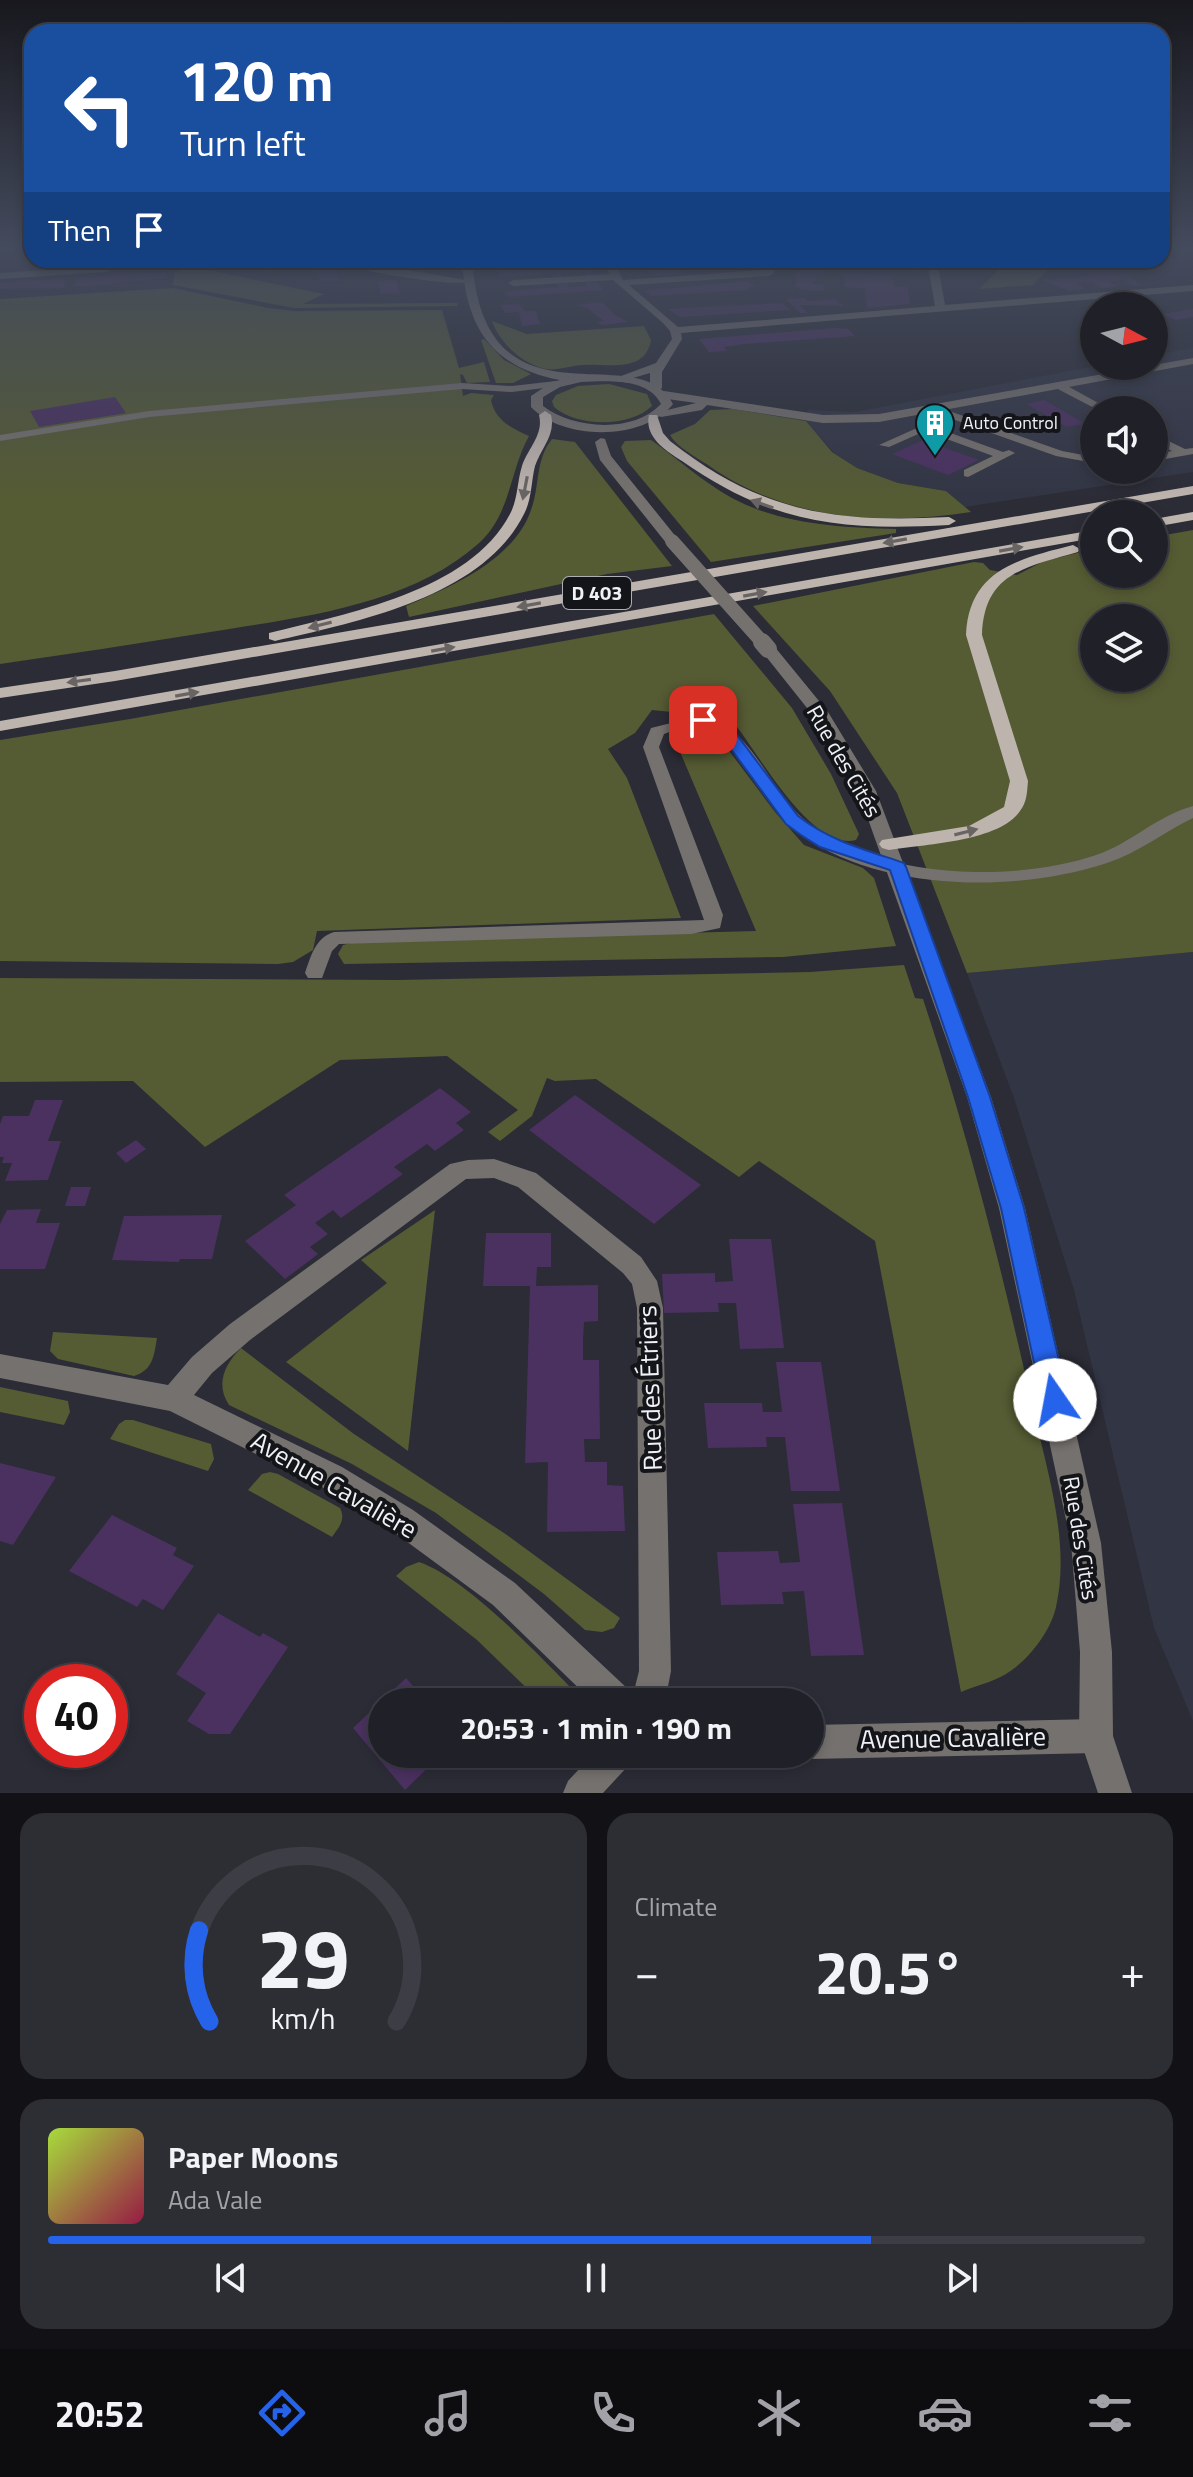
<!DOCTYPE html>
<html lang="en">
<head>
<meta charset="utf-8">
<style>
	:root { --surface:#202128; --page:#2d2e34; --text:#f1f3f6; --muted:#a2a3a8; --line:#3d3e45; --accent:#2563eb }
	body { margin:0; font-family:"Titillium Web",sans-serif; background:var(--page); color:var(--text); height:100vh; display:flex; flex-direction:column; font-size:30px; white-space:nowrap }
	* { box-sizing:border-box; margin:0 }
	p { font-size:26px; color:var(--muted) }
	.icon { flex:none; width:44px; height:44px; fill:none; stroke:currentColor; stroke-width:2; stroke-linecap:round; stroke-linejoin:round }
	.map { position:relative; height:1793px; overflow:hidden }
	.details { display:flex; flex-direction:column; gap:20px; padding:20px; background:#121216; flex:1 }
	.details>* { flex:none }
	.banner { position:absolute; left:24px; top:24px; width:1146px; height:244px; border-radius:24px; box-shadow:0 4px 12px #0003,0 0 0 2px var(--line); background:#1a4fa0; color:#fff; overflow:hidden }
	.needle { width:52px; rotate:97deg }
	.controls { position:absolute; left:1080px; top:292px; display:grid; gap:16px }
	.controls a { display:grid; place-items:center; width:88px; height:88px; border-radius:50%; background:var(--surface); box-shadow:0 4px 12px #0003,0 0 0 2px var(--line); font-size:40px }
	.speed { position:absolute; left:24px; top:1664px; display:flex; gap:16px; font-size:40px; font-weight:700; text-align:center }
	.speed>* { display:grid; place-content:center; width:104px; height:104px; border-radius:50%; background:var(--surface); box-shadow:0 4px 12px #0003,0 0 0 2px var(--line); line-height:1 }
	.speed .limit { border:12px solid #d22; background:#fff; color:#111 }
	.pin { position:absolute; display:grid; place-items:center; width:68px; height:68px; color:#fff; margin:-34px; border-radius:16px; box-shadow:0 4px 12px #0006 }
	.me { position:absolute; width:88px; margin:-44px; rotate:348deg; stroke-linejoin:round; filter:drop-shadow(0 0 6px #0008) }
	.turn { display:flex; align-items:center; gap:28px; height:168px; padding:0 24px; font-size:36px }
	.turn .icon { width:104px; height:104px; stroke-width:2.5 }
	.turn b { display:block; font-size:56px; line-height:68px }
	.then { display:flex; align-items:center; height:76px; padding:0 24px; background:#0003; gap:16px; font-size:30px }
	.big { font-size:60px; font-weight:700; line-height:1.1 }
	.details .tile { flex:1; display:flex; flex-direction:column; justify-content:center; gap:12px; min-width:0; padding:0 28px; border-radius:24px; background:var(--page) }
	.details .dial { align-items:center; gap:0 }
	.dial svg { height:208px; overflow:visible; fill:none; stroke:var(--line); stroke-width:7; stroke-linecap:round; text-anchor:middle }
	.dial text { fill:var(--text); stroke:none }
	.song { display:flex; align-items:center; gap:24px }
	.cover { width:96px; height:96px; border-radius:12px; background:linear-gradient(135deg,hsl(80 70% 55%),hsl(340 70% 35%)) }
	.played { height:8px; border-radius:4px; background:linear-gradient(90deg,var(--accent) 75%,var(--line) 75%) }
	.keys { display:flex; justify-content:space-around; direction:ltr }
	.heat { display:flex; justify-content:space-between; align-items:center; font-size:44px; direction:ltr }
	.details .tiles { flex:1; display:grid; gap:20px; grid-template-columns:1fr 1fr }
	.tile:last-child { grid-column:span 2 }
	.trip { position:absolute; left:368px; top:1688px; width:456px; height:80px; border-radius:40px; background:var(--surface); box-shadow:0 4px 12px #0003,0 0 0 2px var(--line); font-weight:700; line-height:80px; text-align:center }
	.tabs { display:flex; height:128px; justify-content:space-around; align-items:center; background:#0d0d10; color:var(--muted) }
	.tabs .icon { width:56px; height:56px }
	.tabs .active { color:var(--accent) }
	.tabs b { font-size:36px; color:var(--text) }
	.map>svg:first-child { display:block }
</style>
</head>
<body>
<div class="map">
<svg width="1193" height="1793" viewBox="0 0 1193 1793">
	<rect width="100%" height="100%" fill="#2b2c36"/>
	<!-- built -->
	<path fill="#323544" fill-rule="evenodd" d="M1193 348V472L965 507 946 491 898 483 857 468 833 452 806 421 808 410 855 412 1096 366H1154V355ZM1094 410H1154V470H1094Z
		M1193 952V1721L1154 1628 1074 1290 1014 1098 967 973Z"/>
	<!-- green -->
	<path fill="#555b33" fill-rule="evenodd" d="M1009 260H1057L1033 285 979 289Z
		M192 267 324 294 303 304 457 303 458 306 294 308 173 285 175 272Z
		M173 288 268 308 295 311 442 310 459 368 484 362 490 382 467 383 463 375 460 374 463 396 471 393 494 395 491 400C495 420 511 428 529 436 509 472 511 515 478 544 407 607 295 618 204 633 136 644 68 654 0 664V299Z
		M492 321 527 334 644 326 651 340C645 374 608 363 583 365 572 365 557 371 546 369 522 364 500 343 492 321Z
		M484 339 504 360 531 374 513 383H496L481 340Z
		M609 384 647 394 652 406C629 428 577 427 554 407L552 401 556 395 578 386Z
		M733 409 806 421 832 452 857 468 898 483 946 491 971 512C880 526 785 520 708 465 696 457 677 447 670 435L695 424 710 410Z
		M552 439 575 442 672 566 607 574 409 617 406 606C451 587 514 560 531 510 540 486 535 460 552 439Z
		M651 440C678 459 703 482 732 498 780 524 842 528 896 529V533L711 562 627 461 621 447 625 441Z
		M1193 530V952L967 973 897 793 830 691 753 606 974 562 983 563 990 570 1017 575 1044 561 1094 549V574H1154V537ZM1094 618H1154V678H1094Z
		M714 614 792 708 831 774 859 834 856 840C810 852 756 748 730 718L652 710 635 733 608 749 627 778 681 918 317 931 313 950 293 962 278 964 0 961V740L130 719Z
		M690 729 715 732 775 812 804 845 863 868 874 878 896 946 783 957 344 964 338 954 343 945 355 942 756 931 678 747 680 734Z
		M904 965 915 998 923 999C967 1132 1001 1266 1032 1404 1046 1468 1071 1541 1056 1607 1051 1631 1028 1661 1006 1674 993 1682 975 1686 961 1692L875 1241 759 1161 739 1177 596 1079 555 1081 547 1078 532 1116 500 1141 488 1132 518 1110 447 1056 340 1060 205 1147 133 1081 0 1082V978L398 980 810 972Z
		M435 1210 408 1451 286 1362 387 1283 361 1260Z
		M53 1332 157 1338C154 1356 153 1370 134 1376L58 1359 50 1351Z
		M241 1348 354 1434 507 1535 620 1618 614 1628 602 1632 585 1630 544 1594 436 1513 352 1464 229 1405C215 1384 225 1364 241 1348Z
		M0 1387 68 1401 70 1412 64 1425 0 1412Z
		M125 1420H133L211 1444 214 1459 208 1471 110 1439 119 1424Z
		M270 1472 278 1474 340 1508C346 1520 339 1527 332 1537L248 1490 262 1474Z
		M419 1562C469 1579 546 1663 585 1702H541L477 1640 396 1576 406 1567Z"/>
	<!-- building -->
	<path fill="#4a3160" d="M261 260H280L282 270 263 271Z
		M637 260H658L670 272 681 271 684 274 654 276Z
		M719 260H738L760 264 738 265 737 270 712 269 713 266H718Z
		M797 260H816V267H823V274H815L817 279 812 284H823L824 291 799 290V287H794L797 281 795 273H799V269H795Z
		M848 260H919L921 271 909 270 908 267 848 265Z
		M588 267 592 275 586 276 584 272 562 273 564 277 554 278 552 274 499 277V271Z
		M336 269 340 281 321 282 317 270Z
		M166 272 167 278 75 287 76 278Z
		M844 274 892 275 894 287H907L910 304 867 308 865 288 845 287Z
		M1124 274 1142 285 1134 286 1124 280 1109 281 1118 287 1102 288 1092 282 1076 283 1086 289 1069 291 1043 280Z
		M66 278 64 288 0 289V283Z
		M396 280 400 293 381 294 376 281Z
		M596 281 603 290 509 297 503 292 559 287 557 284 567 283 569 287 587 286 585 282Z
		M748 281 755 287H747L750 290 651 296 644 291Z
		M805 298 808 301 835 299 843 306 799 305 808 313H800L786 299Z
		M602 302 615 315 628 322 602 325 597 322 604 321 587 308 576 305Z
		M782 303 790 310 680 317 668 309Z
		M519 304 525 311H536L540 324 522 326 519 312 505 313 501 305Z
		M1193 309V317L1176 320 1162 314Z
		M835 328 848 329 855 336 744 344 724 347 727 351 709 352 699 339Z
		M115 397 126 413 39 427 30 411Z
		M1044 400 1086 424 1067 427 1026 404Z
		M923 440 979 460 948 475 892 454Z
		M440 1088 471 1112 456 1123 464 1130 435 1151 427 1144 411 1155 394 1167 403 1174 341 1218 333 1210 315 1223 328 1234 310 1247 318 1254 313 1258 285 1279 245 1241 296 1205 284 1195Z
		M575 1095 701 1185 654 1224 529 1130Z
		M35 1100H63L48 1141H61L48 1180 5 1181 12 1163H2L4 1157H0V1124L3 1116H29Z
		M136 1140 146 1149 126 1163 116 1153Z
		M71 1187H91L85 1206H65Z
		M41 1209 36 1223H60L45 1269H0V1224L7 1210Z
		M222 1215 212 1259H180L179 1262 112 1260 124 1216Z
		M486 1233H551V1267H537L536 1286 598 1285V1321L584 1322 583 1341V1360H599L600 1439H584L585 1462H607V1485L623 1486 625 1531 547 1532 548 1462 525 1463 530 1286H483Z
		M729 1239H771L784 1348 740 1349 736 1303H718L719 1312 664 1313 662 1274 715 1273V1282L733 1281Z
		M776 1362H821L840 1491H791L785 1437H766L767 1447 708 1448 704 1403H762L763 1412H782Z
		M0 1463 56 1477 13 1545 0 1541Z
		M842 1503 864 1655 811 1656 804 1591 782 1592 784 1604 721 1605 717 1552 778 1551 780 1563 800 1562 793 1504Z
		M112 1515 177 1548 173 1555 194 1566 163 1610 143 1599 137 1607 69 1571Z
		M218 1613 260 1637 263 1633 288 1647 230 1734H209L187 1721 206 1693 176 1674Z
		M406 1678 427 1702H382V1754H442L405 1790 353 1728Z"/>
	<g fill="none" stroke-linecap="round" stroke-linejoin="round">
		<!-- service -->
		<path fill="#75716e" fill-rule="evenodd" d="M124 261 171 263 175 266 171 269 127 266Z
			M556 381 560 382V386L512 392 462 389 149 417 0 441V435L149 411 462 383 512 386Z
			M1054 383H1062L1111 410H1098L1054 387Z
			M930 407H938L1062 451 1094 457V463L1056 456 930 411Z
			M937 419 943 422 934 427 1003 452 1009 450 1015 453 968 477 964 476V470L993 456 925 431 889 447 879 445Z
			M1154 434 1185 449 1193 448V454L1154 461V455L1172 451 1154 442Z
			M699 716C742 721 763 771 787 802 850 880 1008 885 1096 855 1130 844 1158 815 1193 806V818C1164 832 1138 853 1107 863 1016 893 882 892 801 835 768 812 736 730 699 725 687 723 674 730 664 734L659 747 723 915 720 928 691 934 339 944 332 951 322 978H308L305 973C311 956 315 938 334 932L704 920 643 747 651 728Z"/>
		<!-- minor -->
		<path fill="#75716e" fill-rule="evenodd" d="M1187 247H1193V252L1190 251Z
			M122 260H136L105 272 0 279V273L104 266Z
			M330 260H350L472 281C458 289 346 269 330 260Z
			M603 260H613L623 280 764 270 765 260H775L774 273 769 276 629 285 678 327 935 306 927 260H937L945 305 1193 285V291L681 333 682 339 662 372V388L656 392 650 388V373L619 382 613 379 656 363 672 339 670 331 663 323 613 280 513 286 508 283 513 280 610 274Z
			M1193 358V364L879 422 823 423 707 405 702 410 661 417 655 413 696 403 660 398V392L664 391 823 415 879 414Z
			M494 1159 536 1173 641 1257 657 1281 663 1308 671 1671 665 1702H593L493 1605 391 1530 322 1487 170 1411 0 1378V1354L168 1385 192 1357 230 1324 450 1164 468 1160ZM494 1178 518 1187 623 1273 632 1284 637 1308 639 1671 632 1699 629 1690 515 1583 413 1510 342 1467 194 1395 212 1373 250 1340 466 1179Z
			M1096 1719 1108 1724 1113 1736 1108 1748 1096 1753 810 1759 798 1754H810V1725Z
			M593 1754H633L628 1766 603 1793H563L568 1781Z"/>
		<!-- tertiary -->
		<path fill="#75716e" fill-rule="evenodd" d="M462 260H472C485 439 638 333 673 404 644 441 563 441 531 407V396L552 382 560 380C491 367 466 327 462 260ZM581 382C606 381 648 377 661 404 633 434 573 429 543 406V397L560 387Z
			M601 438 605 439 611 456 677 538V544H667L600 460 595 442Z
			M768 644 774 646 828 712 876 791 991 1097 1025 1208 1101 1543 1112 1652 1113 1736 1132 1793H1098L1079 1736 1080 1652 1071 1543 999 1208 967 1097 858 791 815 718 760 649Z"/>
		<!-- primary -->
		<path fill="#beb4ae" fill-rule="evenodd" d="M545 411 551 415C556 435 541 448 535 466 531 482 532 499 524 514 483 597 356 622 275 641L269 639V633C346 614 470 591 510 514 518 499 517 482 522 466 528 448 544 435 539 415Z
			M649 415H657L663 433 670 441C761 513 836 523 949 517L956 521 949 525C842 531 772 524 682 461 666 451 644 437 649 415Z
			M1193 486V494L115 681 0 698V688L115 671Z
			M1193 512V520L1154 527V519Z
			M1094 530V538L0 731V721Z
			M1073 545 1080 549 1078 552C1027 567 984 572 982 635L1028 781C1027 792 1027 802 1020 811 999 842 923 844 889 850L882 848 879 844 882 840 969 826 1004 807 1010 781 966 635C969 570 1018 559 1073 545Z"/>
		<!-- tertiary-bridge-far1 -->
		<path stroke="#75716e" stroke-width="14" d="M672 541 764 644"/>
		<!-- tertiary-bridge -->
		<path stroke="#75716e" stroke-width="18" d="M762 642 768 649"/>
	</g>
	<!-- one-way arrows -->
	<defs><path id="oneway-solid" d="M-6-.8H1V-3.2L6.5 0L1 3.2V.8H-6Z" transform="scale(2)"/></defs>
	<g fill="#696464">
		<use href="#oneway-solid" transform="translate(525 488) rotate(101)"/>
		<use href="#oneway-solid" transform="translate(762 504) rotate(-161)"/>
		<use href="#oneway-solid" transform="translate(895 541) rotate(170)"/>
		<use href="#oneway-solid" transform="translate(1011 549) rotate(-10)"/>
		<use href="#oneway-solid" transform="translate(755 594) rotate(-10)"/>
		<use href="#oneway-solid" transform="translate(529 605) rotate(170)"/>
		<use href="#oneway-solid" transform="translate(320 625) rotate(166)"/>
		<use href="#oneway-solid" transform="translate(443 649) rotate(-10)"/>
		<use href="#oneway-solid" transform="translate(79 681) rotate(172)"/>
		<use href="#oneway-solid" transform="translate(187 694) rotate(-10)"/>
		<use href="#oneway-solid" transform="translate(966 832) rotate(-14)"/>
	</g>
	<!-- sky -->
	<linearGradient id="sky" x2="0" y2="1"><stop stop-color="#18181e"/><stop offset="0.5" stop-color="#444b5d"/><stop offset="1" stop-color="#444b5d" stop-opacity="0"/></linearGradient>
	<rect width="1193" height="498" fill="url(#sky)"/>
	<!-- route -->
	<path fill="#2563eb" stroke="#184099" stroke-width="2" d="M703 716 731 727 798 816C830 841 866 850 904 863L906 867 990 1097 1024 1208 1068 1400 1064 1408 1055 1412 1046 1408 1042 1400 1001 1208 968 1097 890 870 820 847 801 835 786 824 720 734 698 724 696 720Z"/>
	<!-- icons -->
	<defs>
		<symbol id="building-pin" viewBox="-11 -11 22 30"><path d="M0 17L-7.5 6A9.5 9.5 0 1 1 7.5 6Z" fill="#0f9aa8" stroke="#141519"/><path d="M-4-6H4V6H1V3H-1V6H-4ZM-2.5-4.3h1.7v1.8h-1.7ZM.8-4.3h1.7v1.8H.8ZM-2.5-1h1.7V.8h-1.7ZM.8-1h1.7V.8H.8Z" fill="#fff"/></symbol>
	</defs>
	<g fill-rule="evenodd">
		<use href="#building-pin" x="913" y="401" width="44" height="60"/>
	</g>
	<g text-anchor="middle" stroke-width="8" stroke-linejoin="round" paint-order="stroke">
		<!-- far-poi labels -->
		<g font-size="18" fill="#f0f1f7" stroke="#141519" text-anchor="start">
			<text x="963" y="429">Auto Control</text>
		</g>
		<!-- shield labels -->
		<rect fill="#141519" stroke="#aeafb4" stroke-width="2" x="563" y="577" width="68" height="32" rx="6"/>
		<g font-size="20" font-weight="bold" fill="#f0f1f7">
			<text x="597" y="600">D 403</text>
		</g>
		<!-- street labels -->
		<g font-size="22" fill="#f0f1f7" stroke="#141519">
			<text transform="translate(844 761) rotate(60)" y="8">Rue des Cités</text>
			<text transform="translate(1081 1538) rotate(81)" y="8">Rue des Cités</text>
		</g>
		<!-- near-street labels -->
		<g font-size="26" fill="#f0f1f7" stroke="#141519">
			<text transform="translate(650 1388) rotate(-92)" y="9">Rue des Étriers</text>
			<text transform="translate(334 1485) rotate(30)" y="9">Avenue Cavalière</text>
			<text transform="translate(953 1738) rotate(-1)" y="9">Avenue Cavalière</text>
		</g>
	</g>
</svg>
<div class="controls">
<a><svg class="needle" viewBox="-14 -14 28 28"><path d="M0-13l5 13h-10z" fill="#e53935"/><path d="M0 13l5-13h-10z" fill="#a2a3a8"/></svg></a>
<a><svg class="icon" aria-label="sound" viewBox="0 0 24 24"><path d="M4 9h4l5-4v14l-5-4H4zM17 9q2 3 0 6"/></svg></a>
<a><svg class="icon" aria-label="search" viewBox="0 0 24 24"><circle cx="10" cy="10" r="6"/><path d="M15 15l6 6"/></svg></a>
<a><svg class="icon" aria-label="layers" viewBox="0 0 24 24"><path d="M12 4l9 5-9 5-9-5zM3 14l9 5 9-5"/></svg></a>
</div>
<div class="speed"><div class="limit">40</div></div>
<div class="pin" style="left:703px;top:720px;background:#d93025"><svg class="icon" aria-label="arrive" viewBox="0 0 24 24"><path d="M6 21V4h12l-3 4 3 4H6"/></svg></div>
<svg class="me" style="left:1055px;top:1400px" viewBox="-20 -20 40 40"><circle r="19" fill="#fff"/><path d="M0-13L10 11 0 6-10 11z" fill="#2563eb"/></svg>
<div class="trip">20:53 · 1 min · 190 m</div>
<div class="banner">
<div class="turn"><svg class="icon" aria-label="left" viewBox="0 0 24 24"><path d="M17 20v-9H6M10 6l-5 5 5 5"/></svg><div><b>120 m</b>Turn left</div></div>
<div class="then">Then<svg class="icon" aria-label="arrive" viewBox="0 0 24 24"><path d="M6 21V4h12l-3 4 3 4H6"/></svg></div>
</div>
</div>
<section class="details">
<div class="tiles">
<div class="tile dial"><svg viewBox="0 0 100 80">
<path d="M14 69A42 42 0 1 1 86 69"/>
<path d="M14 69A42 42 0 0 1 10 34" stroke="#2563eb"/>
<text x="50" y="56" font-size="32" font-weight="700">29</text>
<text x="50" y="72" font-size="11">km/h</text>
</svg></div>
<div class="tile"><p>Climate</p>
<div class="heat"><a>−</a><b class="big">20.5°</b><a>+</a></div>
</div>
<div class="tile">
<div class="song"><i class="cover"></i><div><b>Paper Moons</b><p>Ada Vale</p></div></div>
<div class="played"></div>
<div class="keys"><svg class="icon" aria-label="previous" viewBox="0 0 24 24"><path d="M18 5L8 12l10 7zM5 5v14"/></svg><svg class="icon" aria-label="pause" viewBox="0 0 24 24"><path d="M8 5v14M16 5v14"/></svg><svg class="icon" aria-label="next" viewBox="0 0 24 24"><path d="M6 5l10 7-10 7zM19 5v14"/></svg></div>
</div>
</div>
</section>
<nav class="tabs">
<b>20:52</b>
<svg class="icon active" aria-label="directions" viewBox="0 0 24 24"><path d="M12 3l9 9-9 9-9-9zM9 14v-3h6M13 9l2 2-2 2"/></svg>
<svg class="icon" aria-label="music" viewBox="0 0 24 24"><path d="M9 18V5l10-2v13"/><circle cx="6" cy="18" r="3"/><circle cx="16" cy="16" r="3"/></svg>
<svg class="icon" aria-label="phone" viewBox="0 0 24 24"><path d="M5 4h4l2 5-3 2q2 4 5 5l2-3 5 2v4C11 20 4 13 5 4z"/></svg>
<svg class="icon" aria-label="climate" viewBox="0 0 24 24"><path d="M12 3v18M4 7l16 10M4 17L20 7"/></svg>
<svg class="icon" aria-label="car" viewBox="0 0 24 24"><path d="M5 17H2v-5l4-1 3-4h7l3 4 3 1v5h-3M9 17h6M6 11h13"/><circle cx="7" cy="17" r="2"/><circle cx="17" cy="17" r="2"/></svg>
<svg class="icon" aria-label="filters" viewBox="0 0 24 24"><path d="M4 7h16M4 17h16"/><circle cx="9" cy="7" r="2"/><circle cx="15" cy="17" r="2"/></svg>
</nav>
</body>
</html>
